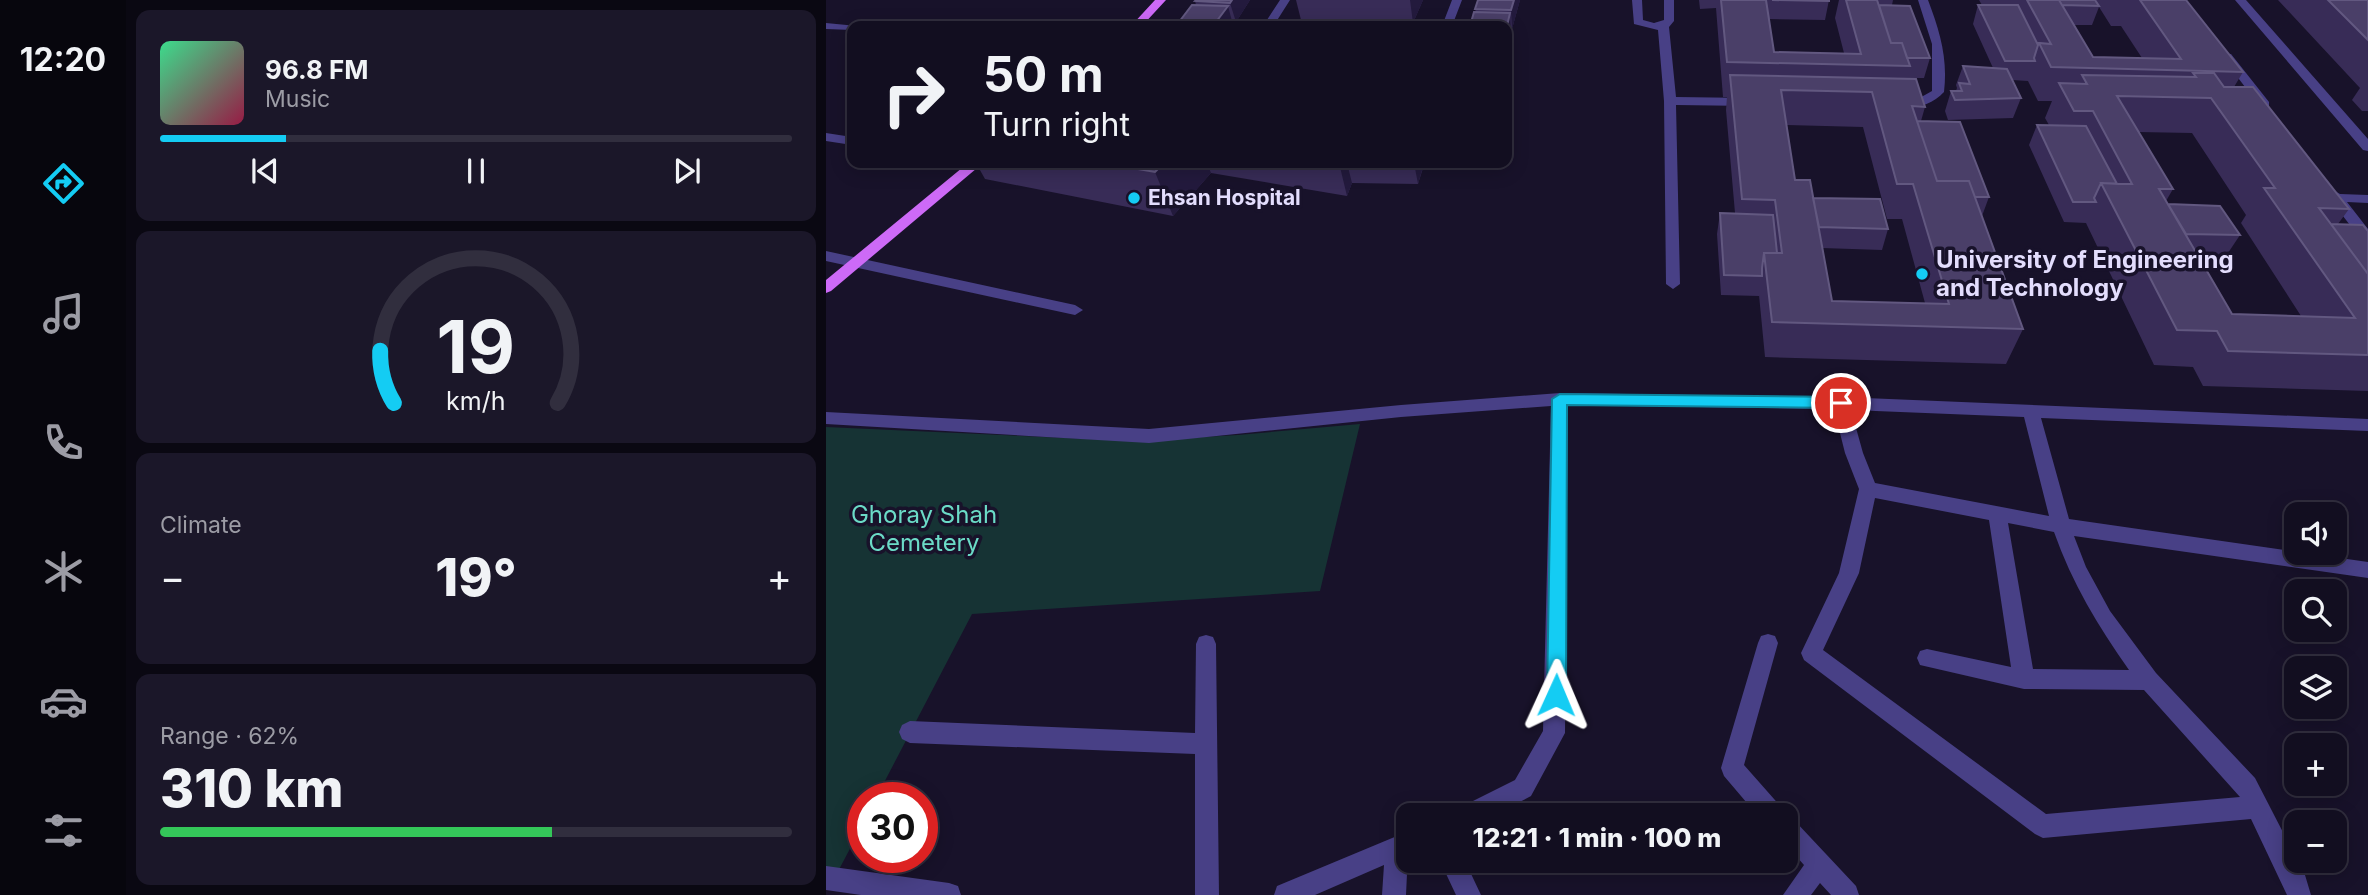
<!DOCTYPE html>
<html lang="en">
<head>
<meta charset="utf-8">
<style>
	:root { --surface:#120e20; --page:#1b1729; --text:#f1f3f6; --muted:#9c9ca5; --line:#312e3e; --accent:#14ccf3 }
	body { margin:0; font-family:Inter,sans-serif; background:var(--page); color:var(--text); height:100vh; display:flex; flex-direction:column; font-size:26px; white-space:nowrap }
	* { box-sizing:border-box; margin:0 }
	p { font-size:23px; color:var(--muted) }
	.icon { flex:none; width:38px; height:38px; fill:none; stroke:currentColor; stroke-width:2; stroke-linecap:round; stroke-linejoin:round }
	.map { position:relative; flex:1; overflow:hidden }
	.drawer { display:flex; flex-direction:column; gap:10px; padding:10px; background:#0a0812; width:700px }
	.drawer>* { flex:none }
	.guide { position:absolute; left:21px; top:21px; width:665px; height:147px; border-radius:14px; box-shadow:0 4px 18px #0003,0 0 0 2px var(--line); background:#120e20; color:var(--text); overflow:hidden }
	.fabs { position:absolute; left:1458px; top:502px; display:grid; gap:14px }
	.fabs a { display:grid; place-items:center; width:63px; height:63px; border-radius:14px; background:var(--surface); box-shadow:0 4px 18px #0003,0 0 0 2px var(--line); font-size:35px }
	.speed { position:absolute; left:21px; top:782px; display:flex; gap:14px; font-size:35px; font-weight:700; text-align:center }
	.speed>* { display:grid; place-content:center; width:91px; height:91px; border-radius:50%; background:var(--surface); box-shadow:0 4px 18px #0003,0 0 0 2px var(--line); line-height:1 }
	.speed .limit { border:10px solid #d22; background:#fff; color:#111 }
	.pin { position:absolute; display:grid; place-items:center; width:60px; height:60px; color:#fff; margin:-30px; border:4px solid #fff; border-radius:50%; box-shadow:0 2px 7px #0007 }
	.me { position:absolute; width:77px; margin:-38px; rotate:1deg; stroke-linejoin:round; filter:drop-shadow(0 0 5px #0008) }
	.turn { display:flex; align-items:center; gap:24px; height:147px; padding:0 21px; font-size:32px }
	.turn .icon { width:91px; height:91px; stroke-width:2.5 }
	.turn b { display:block; font-size:49px; line-height:60px }
	.big { font-size:52px; font-weight:800; line-height:1.1 }
	.drawer .tile { flex:1; display:flex; flex-direction:column; justify-content:center; gap:10px; min-width:0; padding:0 24px; border-radius:14px; background:var(--page) }
	.drawer .dial { align-items:center; gap:0 }
	.dial svg { height:182px; overflow:visible; fill:none; stroke:var(--line); stroke-width:7; stroke-linecap:round; text-anchor:middle }
	.dial text { fill:var(--text); stroke:none }
	.song { display:flex; align-items:center; gap:21px }
	.cover { width:84px; height:84px; border-radius:10px; background:linear-gradient(135deg,hsl(150 70% 55%),hsl(340 70% 35%)) }
	.played { height:7px; border-radius:4px; background:linear-gradient(90deg,var(--accent) 20%,var(--line) 20%) }
	.keys { display:flex; justify-content:space-around; direction:ltr }
	.heat { display:flex; justify-content:space-between; align-items:center; font-size:38px; direction:ltr }
	.charge { height:10px; border-radius:5px; background:linear-gradient(90deg,#34c759 62%,var(--line) 0) }
	.trip { position:absolute; left:570px; top:803px; width:402px; height:70px; border-radius:14px; background:var(--surface); box-shadow:0 4px 18px #0003,0 0 0 2px var(--line); font-weight:800; line-height:70px; text-align:center }
	main { display:flex; flex:1; min-height:0 }
	.tab-bar { display:flex; flex-direction:column; width:126px; justify-content:space-around; align-items:center; background:#07060d; color:var(--muted) }
	.tab-bar .icon { width:49px; height:49px }
	.tab-bar .current { color:var(--accent) }
	.tab-bar b { font-size:32px; color:var(--text) }
	.map>svg:first-child { display:block }
</style>
</head>
<body>
<main>
<nav class="tab-bar">
<b>12:20</b>
<svg class="icon current" aria-label="directions" viewBox="0 0 24 24"><path d="M12 3l9 9-9 9-9-9zM9 14v-3h6M13 9l2 2-2 2"/></svg>
<svg class="icon" aria-label="music" viewBox="0 0 24 24"><path d="M9 18V5l10-2v13"/><circle cx="6" cy="18" r="3"/><circle cx="16" cy="16" r="3"/></svg>
<svg class="icon" aria-label="phone" viewBox="0 0 24 24"><path d="M5 4h4l2 5-3 2q2 4 5 5l2-3 5 2v4C11 20 4 13 5 4z"/></svg>
<svg class="icon" aria-label="climate" viewBox="0 0 24 24"><path d="M12 3v18M4 7l16 10M4 17L20 7"/></svg>
<svg class="icon" aria-label="car" viewBox="0 0 24 24"><path d="M5 17H2v-5l4-1 3-4h7l3 4 3 1v5h-3M9 17h6M6 11h13"/><circle cx="7" cy="17" r="2"/><circle cx="17" cy="17" r="2"/></svg>
<svg class="icon" aria-label="filters" viewBox="0 0 24 24"><path d="M4 7h16M4 17h16"/><circle cx="9" cy="7" r="2"/><circle cx="15" cy="17" r="2"/></svg>
</nav>
<section class="drawer">
<div class="tile">
<div class="song"><i class="cover"></i><div><b>96.8 FM</b><p>Music</p></div></div>
<div class="played"></div>
<div class="keys"><svg class="icon" aria-label="previous" viewBox="0 0 24 24"><path d="M18 5L8 12l10 7zM5 5v14"/></svg><svg class="icon" aria-label="pause" viewBox="0 0 24 24"><path d="M8 5v14M16 5v14"/></svg><svg class="icon" aria-label="next" viewBox="0 0 24 24"><path d="M6 5l10 7-10 7zM19 5v14"/></svg></div>
</div>
<div class="tile dial"><svg viewBox="0 0 100 80">
<path d="M14 69A42 42 0 1 1 86 69"/>
<path d="M14 69A42 42 0 0 1 8 46" stroke="#14ccf3"/>
<text x="50" y="56" font-size="32" font-weight="700">19</text>
<text x="50" y="72" font-size="11">km/h</text>
</svg></div>
<div class="tile"><p>Climate</p>
<div class="heat"><a>−</a><b class="big">19°</b><a>+</a></div>
</div>
<div class="tile"><p>Range · 62%</p><b class="big">310 km</b><div class="charge"></div></div>
</section>
<div class="map">
<svg width="1542" height="895" viewBox="0 0 1542 895">
	<rect width="100%" height="100%" fill="#18122a"/>
	<!-- green -->
	<path fill="#163334" d="M534 424 494 591 146 614 50 798H37V824L8 879 0 878V427L306 441 412 435Z"/>
	<g fill="none" stroke-linecap="round" stroke-linejoin="round">
		<!-- minor -->
		<path fill="#484086" fill-rule="evenodd" d="M454 0H464L450 22 506 23 511 26H437Z
			M626 0H636L626 26H616Z
			M806 0H816L817 20 828 23 838 20V0H848V21L843 27 850 97 924 98 930 102 924 106 850 105 854 284 847 289 840 284 838 101 832 30 808 24Z
			M1092 0H1102C1114 32 1122 58 1118 92 1106 105 1087 110 1070 107V101L1090 100 1106 91V44Z
			M1409 0H1420L1542 139V151L1537 150Z
			M0 23 31 26H26V30L0 29Z
			M1397 54H1405L1443 102V108H1435L1397 58Z
			M0 133 26 137V145L0 141Z
			M1507 190 1514 194 1542 195V203L1521 202 1542 229V243L1537 242 1500 194Z
			M0 251 249 305 257 310 249 315 0 261Z
			M734 393 1015 397 1542 419V431L1215 418 1243 519 1542 562V578L1248 536 1260 567 1284 611 1330 673 1429 778 1479 875 1485 895H1461L1425 819 1217 838 1209 834 978 660 975 653 1013 573 1033 489 1019 453 1008 409 742 405 739 733 705 796 667 816H630L633 808 689 780 717 731 725 406 575 417 323 443 0 424V412L323 429 575 405ZM1025 410 1198 417 1223 516 1049 483 1037 453ZM1049 498 1163 520 1185 667 1101 649 1094 651 1091 658 1094 665 1198 689 1318 690 1414 797 1220 814 997 650 1033 573ZM1182 523 1228 532C1246 583 1272 626 1303 670L1207 669Z
			M942 634 949 636 952 643 918 765 956 808 959 816H932L898 776 895 768 932 643 935 636Z
			M380 635 387 637 390 644 393 895H369V754L84 743 76 739 73 732 76 725 84 721 369 733 370 644 373 637Z
			M961 817 969 821 1030 886 1033 895H1005L994 883 985 895H957L978 865 961 846Z
			M583 831 580 895H556L558 865 489 895H448L451 886Z
			M614 861H639L655 895H630Z
			M0 866 123 883 132 886 135 895H35L0 890Z"/>
		<!-- major -->
		<path fill="#cd6af7" fill-rule="evenodd" d="M329 0H340L316 26H305Z
			M142 163H157L5 291 0 293V280Z"/>
	</g>
	<!-- wall -->
	<path fill="#382c57" fill-rule="evenodd" d="M424 0 410 22H406L407 25 406 26H350L370 5 369 1Z
		M470 0H597L587 23 475 20Z
		M694 0 686 29H685V32L681 50V26L650 12 649 9Z
		M873 0H1003L999 20 943 19 948 52 1018 53 1009 18 1013 0H1067L1066 5 1104 58 1098 78H1081V79L1099 107 1095 121 1163 197 1156 216 1197 329 1180 364 939 357 933 295V296L895 295 891 234 894 213H909L900 110 901 97H897L890 8 874 9ZM961 125 1037 127 1061 219H1076L1099 303 1006 301 996 248 1056 250 1062 229 987 198 969 180Z
		M1153 0H1360L1417 72 1408 87 1523 209 1512 224 1542 231V391L1377 386 1367 367 1328 365 1260 223 1238 222 1203 145 1211 125H1223L1219 118 1226 101H1212L1202 81 1186 80 1195 98 1187 118 1122 120 1119 111 1125 91H1130L1131 88 1130 85 1137 66 1167 68 1147 24 1152 5H1156ZM1273 7 1285 26H1295L1316 58 1267 57 1248 25H1266ZM1312 132 1366 133 1420 215 1415 223 1475 316 1406 314 1372 255 1400 256 1414 235 1342 204 1340 201 1347 189Z
		M1452 0H1542V111H1536L1526 100 1534 88Z
		M150 163H598V165L592 184 526 183 521 196 385 173 347 216 159 179Z"/>
	<!-- shaded-wall -->
	<path fill="#231a3d" d="M406 0H424L410 22 404 3Z
		M584 0H597L587 23Z
		M688 0H694L686 29 685 10Z
		M402 6 407 25 406 26H387Z
		M684 13 685 32 681 50V26Z
		M338 163H381L385 173 347 216 329 172Z
		M516 163H521L526 183 521 196 514 167Z
		M588 163H598L592 184Z"/>
	<!-- building -->
	<path fill="#4a3f68" stroke="#625880" stroke-width="2" fill-rule="evenodd" d="M370 0H406L404 3 369 1Z
		M652 0H688L685 10 649 9Z
		M895 0H940L948 52 1035 54 1020 0H1051L1065 43H1076L1084 66 901 62Z
		M946 0H1003V1Z
		M1201 0H1233L1267 57 1355 59 1314 0H1360L1417 72 1225 67 1213 43 1225 44Z
		M1233 0H1269L1273 6 1236 5Z
		M1502 0H1542V40Z
		M366 5 402 6 387 26H350Z
		M1053 5 1084 6 1104 58H1081L1076 43H1065Z
		M1152 5H1192L1212 45 1208 58 1209 61H1179Z
		M648 12 684 13 681 26H644Z
		M466 21 510 22 507 26H463Z
		M535 22 581 24 580 26H533Z
		M1137 66 1181 69 1195 98 1129 100 1125 91H1136L1133 83 1144 84Z
		M1367 73H1388L1398 87H1427L1523 209 1493 208 1542 274V355L1402 351 1391 331 1351 330 1275 183 1306 184 1267 111H1248L1233 83 1261 84 1256 75 1370 77ZM1291 96 1385 98 1449 188H1438L1529 318 1406 314 1333 189H1347Z
		M904 75 1090 79 1099 107 1086 106 1111 181H1143L1197 329 946 322 938 253H956L949 200 916 199ZM955 90 1046 92 1071 184H1087L1123 304 1006 301 984 180H969Z
		M1091 121 1134 122 1163 197H1149L1143 181H1111Z
		M1211 125 1260 126 1291 184 1275 183 1268 198 1270 202H1247Z
		M277 163H338L329 172Z
		M486 163H516L514 167Z
		M987 198 1054 199 1062 229 993 227Z
		M1342 204 1394 206 1414 235 1360 234Z
		M894 213 947 215 951 253H938L936 268V276L898 275Z
		M1505 224 1537 225 1542 231V274Z"/>
	<!-- route -->
	<path fill="#14ccf3" stroke="#0d859e" stroke-width="2" d="M734 394 1015 397 1022 403 1015 408 741 405 740 695 737 701 730 704 723 701 721 695 726 399Z"/>
	<!-- markers -->
	<g fill="#14ccf3" stroke="#18122a" stroke-width="2.5">
		<circle cx="308" cy="198" r="7"/>
		<circle cx="1096" cy="274" r="7"/>
	</g>
	<g text-anchor="middle" stroke-width="7" stroke-linejoin="round" paint-order="stroke">
		<!-- far-poi labels -->
		<g font-size="21" font-weight="bold" fill="#e3ddfd" stroke="#18122a" text-anchor="start">
			<text x="322" y="205">Ehsan Hospital</text>
		</g>
		<!-- poi labels -->
		<g font-size="24" font-weight="bold" fill="#e3ddfd" stroke="#18122a" text-anchor="start">
			<text x="1110" y="268">University of Engineering<tspan x="1110" dy="28">and Technology</tspan></text>
		</g>
		<!-- park labels -->
		<g font-size="24" fill="#6bdbc7" stroke="#18122a">
			<text x="98" y="523">Ghoray Shah<tspan x="98" dy="28">Cemetery</tspan></text>
		</g>
	</g>
</svg>
<div class="fabs">
<a><svg class="icon" aria-label="sound" viewBox="0 0 24 24"><path d="M4 9h4l5-4v14l-5-4H4zM17 9q2 3 0 6"/></svg></a>
<a><svg class="icon" aria-label="search" viewBox="0 0 24 24"><circle cx="10" cy="10" r="6"/><path d="M15 15l6 6"/></svg></a>
<a><svg class="icon" aria-label="layers" viewBox="0 0 24 24"><path d="M12 4l9 5-9 5-9-5zM3 14l9 5 9-5"/></svg></a>
<a>+</a>
<a>−</a>
</div>
<div class="speed"><div class="limit">30</div></div>
<div class="pin" style="left:1015px;top:403px;background:#d93025"><svg class="icon" aria-label="arrive" viewBox="0 0 24 24"><path d="M6 21V4h12l-3 4 3 4H6"/></svg></div>
<svg class="me" style="left:730px;top:695px" viewBox="-20 -20 40 40"><path d="M0-17L14 15 0 8-14 15z" fill="#14ccf3" stroke="#fff" stroke-width="4"/></svg>
<div class="trip">12:21 · 1 min · 100 m</div>
<div class="guide">
<div class="turn"><svg class="icon" aria-label="right" viewBox="0 0 24 24"><path d="M7 20v-9h11M14 6l5 5-5 5"/></svg><div><b>50 m</b>Turn right</div></div>
</div>
</div>
</main>
</body>
</html>
